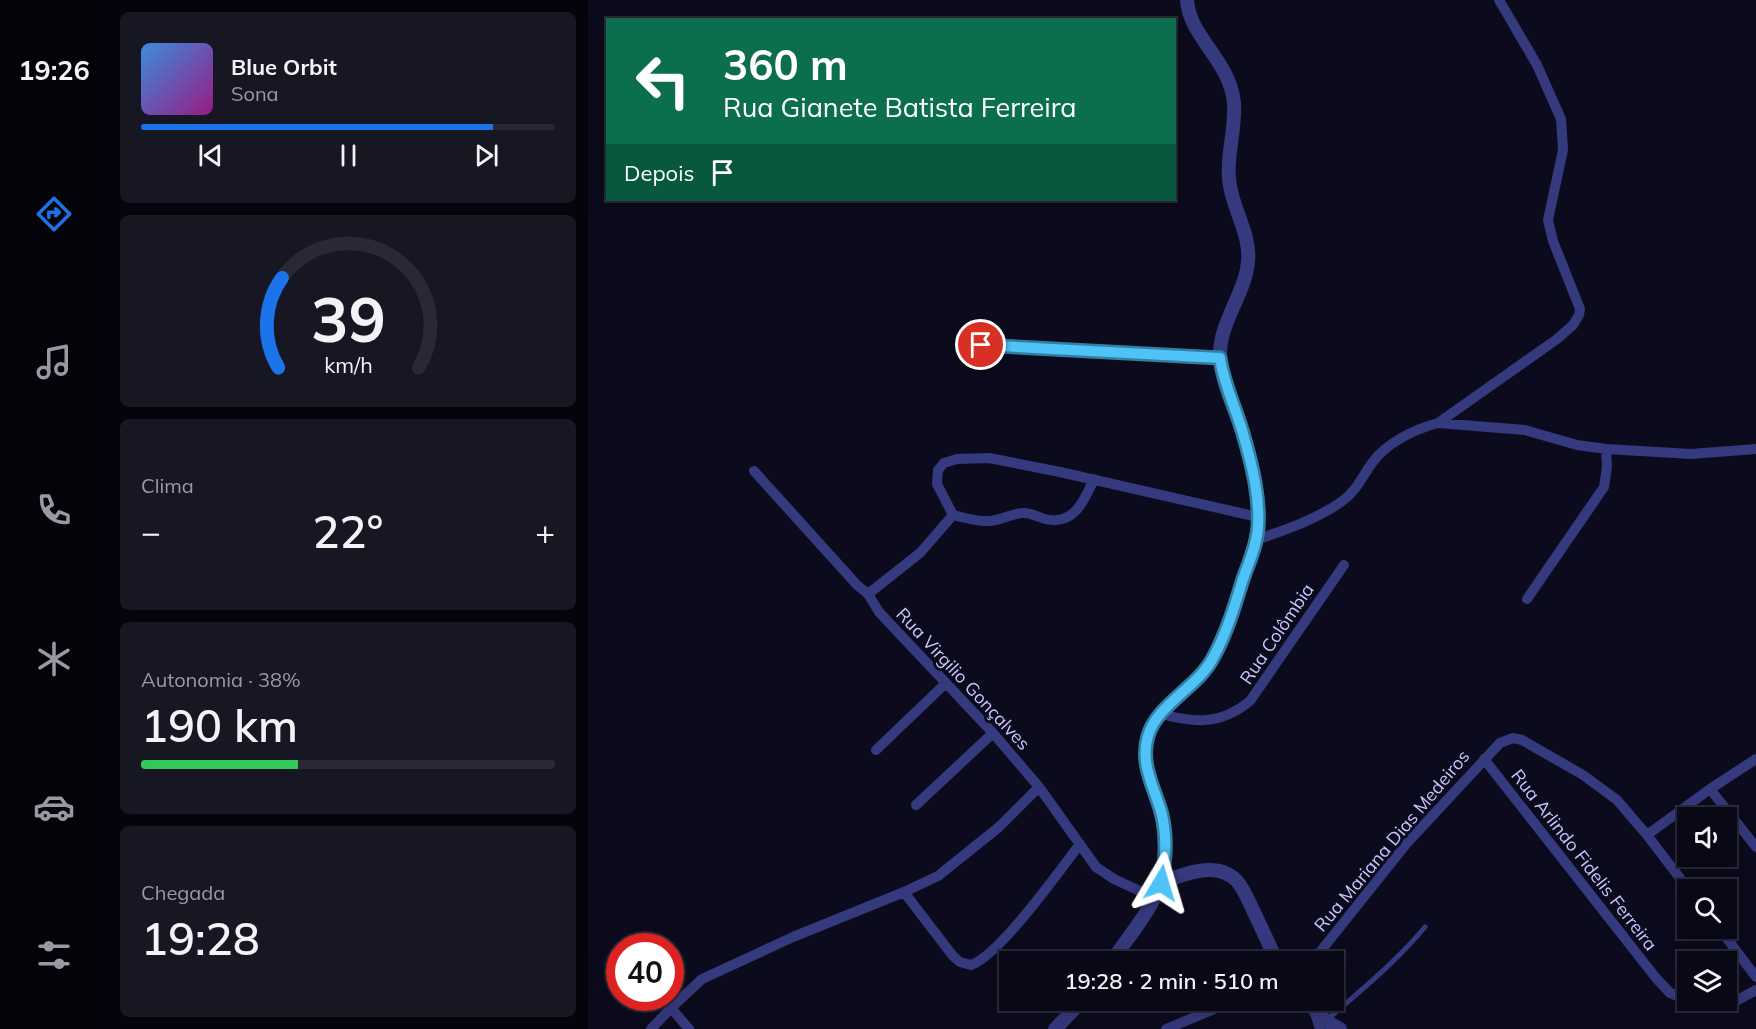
<!DOCTYPE html>
<html lang="pt">
<head>
<meta charset="utf-8">
<style>
	:root { --surface:#090816; --page:#171623; --text:#f1f3f6; --muted:#999aa1; --line:#292935; --accent:#1a73e8 }
	body { margin:0; font-family:Mulish,sans-serif; background:var(--page); color:var(--text); height:100vh; display:flex; flex-direction:column; font-size:22px; white-space:nowrap }
	* { box-sizing:border-box; margin:0 }
	p { font-size:20px; color:var(--muted) }
	.icon { flex:none; width:33px; height:33px; fill:none; stroke:currentColor; stroke-width:2; stroke-linecap:round; stroke-linejoin:round }
	.map { position:relative; flex:1; overflow:hidden }
	.panel { display:flex; flex-direction:column; gap:12px; padding:12px; background:#05040c; width:480px }
	.panel>* { flex:none }
	.guide { position:absolute; left:18px; top:18px; width:570px; height:183px; border-radius:0px; box-shadow:0 6px 24px #0002,0 0 0 2px var(--line); background:#0b6e4f; color:#fff; overflow:hidden }
	.tools { position:absolute; left:1089px; top:807px; display:grid; gap:12px }
	.tools a { display:grid; place-items:center; width:60px; height:60px; border-radius:0px; background:var(--surface); box-shadow:0 6px 24px #0002,0 0 0 2px var(--line); font-size:30px }
	.speed { position:absolute; left:18px; top:933px; display:flex; gap:12px; font-size:30px; font-weight:700; text-align:center }
	.speed>* { display:grid; place-content:center; width:78px; height:78px; border-radius:50%; background:var(--surface); box-shadow:0 6px 24px #0002,0 0 0 2px var(--line); line-height:1 }
	.speed .limit { border:9px solid #d22; background:#fff; color:#111 }
	.pin { position:absolute; display:grid; place-items:center; width:51px; height:51px; color:#fff; margin:-26px; border:3px solid #fff; border-radius:50%; box-shadow:0 2px 6px #0007 }
	.me { position:absolute; width:66px; margin:-33px; rotate:7deg; stroke-linejoin:round; filter:drop-shadow(0 0 4px #0008) }
	.turn { display:flex; align-items:center; gap:21px; height:126px; padding:0 18px; font-size:27px }
	.turn .icon { width:78px; height:78px; stroke-width:2.5 }
	.turn b { display:block; font-size:42px; line-height:51px }
	.then { display:flex; align-items:center; height:57px; padding:0 18px; background:#0003; gap:12px; font-size:22px }
	.big { font-size:45px; font-weight:600; line-height:1.1 }
	.panel .tile { flex:1; display:flex; flex-direction:column; justify-content:center; gap:9px; min-width:0; padding:0 21px; border-radius:9px; background:var(--page) }
	.panel .dial { align-items:center; gap:0 }
	.dial svg { height:156px; overflow:visible; fill:none; stroke:var(--line); stroke-width:7; stroke-linecap:round; text-anchor:middle }
	.dial text { fill:var(--text); stroke:none }
	.song { display:flex; align-items:center; gap:18px }
	.cover { width:72px; height:72px; border-radius:9px; background:linear-gradient(135deg,hsl(210 70% 55%),hsl(310 70% 35%)) }
	.played { height:6px; border-radius:3px; background:linear-gradient(90deg,var(--accent) 85%,var(--line) 85%) }
	.keys { display:flex; justify-content:space-around; direction:ltr }
	.heat { display:flex; justify-content:space-between; align-items:center; font-size:33px; direction:ltr }
	.charge { height:9px; border-radius:4px; background:linear-gradient(90deg,#34c759 38%,var(--line) 0) }
	.trip { position:absolute; left:411px; top:951px; width:345px; height:60px; border-radius:0px; background:var(--surface); box-shadow:0 6px 24px #0002,0 0 0 2px var(--line); font-weight:600; line-height:60px; text-align:center }
	main { display:flex; flex:1; min-height:0 }
	.tab-bar { display:flex; flex-direction:column; width:108px; justify-content:space-around; align-items:center; background:#040309; color:var(--muted) }
	.tab-bar .icon { width:42px; height:42px }
	.tab-bar .on { color:var(--accent) }
	.tab-bar b { font-size:27px; color:var(--text) }
	.map>svg:first-child { display:block }
</style>
</head>
<body>
<main>
<nav class="tab-bar">
<b>19:26</b>
<svg class="icon on" aria-label="directions" viewBox="0 0 24 24"><path d="M12 3l9 9-9 9-9-9zM9 14v-3h6M13 9l2 2-2 2"/></svg>
<svg class="icon" aria-label="music" viewBox="0 0 24 24"><path d="M9 18V5l10-2v13"/><circle cx="6" cy="18" r="3"/><circle cx="16" cy="16" r="3"/></svg>
<svg class="icon" aria-label="phone" viewBox="0 0 24 24"><path d="M5 4h4l2 5-3 2q2 4 5 5l2-3 5 2v4C11 20 4 13 5 4z"/></svg>
<svg class="icon" aria-label="climate" viewBox="0 0 24 24"><path d="M12 3v18M4 7l16 10M4 17L20 7"/></svg>
<svg class="icon" aria-label="car" viewBox="0 0 24 24"><path d="M5 17H2v-5l4-1 3-4h7l3 4 3 1v5h-3M9 17h6M6 11h13"/><circle cx="7" cy="17" r="2"/><circle cx="17" cy="17" r="2"/></svg>
<svg class="icon" aria-label="filters" viewBox="0 0 24 24"><path d="M4 7h16M4 17h16"/><circle cx="9" cy="7" r="2"/><circle cx="15" cy="17" r="2"/></svg>
</nav>
<section class="panel">
<div class="tile">
<div class="song"><i class="cover"></i><div><b>Blue Orbit</b><p>Sona</p></div></div>
<div class="played"></div>
<div class="keys"><svg class="icon" aria-label="previous" viewBox="0 0 24 24"><path d="M18 5L8 12l10 7zM5 5v14"/></svg><svg class="icon" aria-label="pause" viewBox="0 0 24 24"><path d="M8 5v14M16 5v14"/></svg><svg class="icon" aria-label="next" viewBox="0 0 24 24"><path d="M6 5l10 7-10 7zM19 5v14"/></svg></div>
</div>
<div class="tile dial"><svg viewBox="0 0 100 80">
<path d="M14 69A42 42 0 1 1 86 69"/>
<path d="M14 69A42 42 0 0 1 16 23" stroke="#1a73e8"/>
<text x="50" y="56" font-size="32" font-weight="700">39</text>
<text x="50" y="72" font-size="11">km/h</text>
</svg></div>
<div class="tile"><p>Clima</p>
<div class="heat"><a>−</a><b class="big">22°</b><a>+</a></div>
</div>
<div class="tile"><p>Autonomia · 38%</p><b class="big">190 km</b><div class="charge"></div></div>
<div class="tile"><p>Chegada</p><b class="big">19:28</b></div>
</section>
<div class="map">
<svg width="1168" height="1029" viewBox="0 0 1168 1029">
	<rect width="100%" height="100%" fill="#0c0b1d"/>
	<g fill="none" stroke-linecap="round" stroke-linejoin="round">
		<!-- service -->
		<path stroke="#35397d" stroke-width="5" d="M739 1020C774 989 807 963 837 927"/>
		<!-- minor -->
		<path stroke="#35397d" stroke-width="10" d="M393 345 632 358
			M850 423 969 339 985 325 991 315 992 309 965 241 960 220 975 150 973 119 949 65 911 0
			M166 471 269 585 280 594 291 612 405 733 451 787 508 867 526 879 567 898
			M365 515 349 484 350 470 356 463 369 459 401 458 472 472 670 517
			M668 540C697 530 727 520 753 502 768 492 774 477 784 463 798 443 827 429 850 423L937 430 989 445 1018 449 1103 454 1168 449
			M280 594 332 553 365 515C377 518 389 522 402 521 413 520 423 514 434 513 442 512 450 517 457 519 486 526 496 501 506 479
			M939 599 1016 487 1019 467 1018 449
			M573 714C607 723 633 725 662 701L756 565
			M288 750 358 683
			M896 759 1068 978 1082 993 1100 1000
			M1122 789 1168 847
			M328 805 405 733
			M1059 835 1122 789 1168 759
			M316 892 365 956 372 962 383 965C412 955 471 871 492 844
			M1131 928 1168 977
			M724 962 819 843 912 743 925 738 934 740 995 775 1029 800 1059 835 1101 890
			M1106 1000 1148 1001 1168 990
			M83 1008 101 1029
			M726 1010 732 1029
			M63 1029 83 1008 114 979 205 937 316 892 350 876 411 827 451 787
			M578 1029 648 1000"/>
		<!-- tertiary -->
		<path stroke="#35397d" stroke-width="14" d="M573 883C595 874 629 860 649 881 656 889 660 900 665 910 673 927 681 944 689 962
			M523 962C550 923 578 897 577 847 576 835 576 822 572 811 565 785 552 763 560 735 569 705 605 691 621 665 637 642 645 610 654 583 659 568 665 553 668 538 675 509 664 459 654 431 646 407 633 382 632 356 631 323 657 294 660 262 663 236 646 211 642 186 637 158 648 131 646 103 642 60 601 37 599 0
			M717 1000 738 1021 752 1029
			M467 1029 495 1000"/>
	</g>
	<g fill="none" stroke-linecap="round" stroke-linejoin="round">
		<defs>
			<path id="route" d="M393 345 632 358C636 386 649 410 656 437 664 465 672 497 670 527 669 545 661 562 655 579 647 605 639 632 626 656 611 687 569 704 560 736 552 763 565 785 573 811 579 834 578 860 573 883"/>
		</defs>
		<!-- route casing -->
		<use href="#route" stroke="#337fa1" stroke-width="15"/>
		<!-- route -->
		<use href="#route" stroke="#4fc3f7" stroke-width="10"/>
	</g>
	<g text-anchor="middle" stroke-width="6" stroke-linejoin="round" paint-order="stroke">
		<!-- street labels -->
		<g font-size="18" fill="#c8c7ff" stroke="#0c0b1d">
			<text transform="translate(689 634) rotate(-56)" y="6">Rua Colômbia</text>
			<text transform="translate(375 679) rotate(47)" y="6">Rua Virgilio Gonçalves</text>
			<text transform="translate(804 841) rotate(-50)" y="6">Rua Mariana Dias Medeiros</text>
			<text transform="translate(996 860) rotate(52)" y="6">Rua Arlindo Fidelis Ferreira</text>
		</g>
	</g>
</svg>
<div class="tools">
<a><svg class="icon" aria-label="sound" viewBox="0 0 24 24"><path d="M4 9h4l5-4v14l-5-4H4zM17 9q2 3 0 6"/></svg></a>
<a><svg class="icon" aria-label="search" viewBox="0 0 24 24"><circle cx="10" cy="10" r="6"/><path d="M15 15l6 6"/></svg></a>
<a><svg class="icon" aria-label="layers" viewBox="0 0 24 24"><path d="M12 4l9 5-9 5-9-5zM3 14l9 5 9-5"/></svg></a>
</div>
<div class="speed"><div class="limit">40</div></div>
<div class="pin" style="left:393px;top:345px;background:#d93025"><svg class="icon" aria-label="arrive" viewBox="0 0 24 24"><path d="M6 21V4h12l-3 4 3 4H6"/></svg></div>
<svg class="me" style="left:573px;top:883px" viewBox="-20 -20 40 40"><path d="M0-17L14 15 0 8-14 15z" fill="#4fc3f7" stroke="#fff" stroke-width="4"/></svg>
<div class="trip">19:28 · 2 min · 510 m</div>
<div class="guide">
<div class="turn"><svg class="icon" aria-label="left" viewBox="0 0 24 24"><path d="M17 20v-9H6M10 6l-5 5 5 5"/></svg><div><b>360 m</b>Rua Gianete Batista Ferreira</div></div>
<div class="then">Depois<svg class="icon" aria-label="arrive" viewBox="0 0 24 24"><path d="M6 21V4h12l-3 4 3 4H6"/></svg></div>
</div>
</div>
</main>
</body>
</html>
